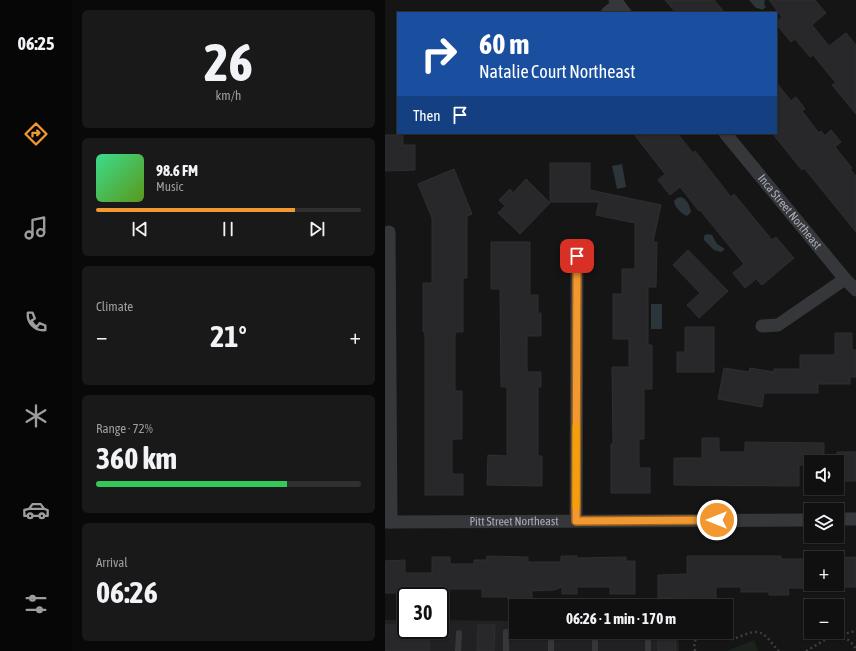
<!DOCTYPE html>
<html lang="en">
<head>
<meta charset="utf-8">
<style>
	:root { --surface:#101010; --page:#191919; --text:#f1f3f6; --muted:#9c9d9f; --line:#303030; --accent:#f29831 }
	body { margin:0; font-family:"Asap Condensed",sans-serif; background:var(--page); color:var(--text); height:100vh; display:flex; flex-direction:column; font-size:15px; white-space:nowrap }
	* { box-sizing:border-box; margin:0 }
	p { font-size:13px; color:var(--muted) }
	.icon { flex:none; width:22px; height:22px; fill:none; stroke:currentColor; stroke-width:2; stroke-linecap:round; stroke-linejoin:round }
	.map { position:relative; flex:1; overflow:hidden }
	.details { display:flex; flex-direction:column; gap:10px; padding:10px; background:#090909; width:313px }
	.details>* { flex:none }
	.hud { position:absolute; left:12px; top:12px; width:380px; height:122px; border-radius:0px; box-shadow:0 1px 3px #0004,0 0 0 1px var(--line); background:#1a4fa0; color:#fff; overflow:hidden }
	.tools { position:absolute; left:419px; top:455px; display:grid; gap:8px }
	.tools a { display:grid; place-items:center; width:40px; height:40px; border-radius:0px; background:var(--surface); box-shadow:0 1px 3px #0004,0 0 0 1px var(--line); font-size:20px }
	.speed { position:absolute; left:12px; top:587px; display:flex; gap:8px; font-size:20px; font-weight:700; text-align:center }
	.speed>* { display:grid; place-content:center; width:52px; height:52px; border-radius:50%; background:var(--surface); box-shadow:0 1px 3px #0004,0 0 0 1px var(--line); line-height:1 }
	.speed .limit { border:2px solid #111; border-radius:6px; background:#fff; color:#111 }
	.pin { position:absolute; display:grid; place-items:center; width:34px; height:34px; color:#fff; margin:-17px; border-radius:8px; box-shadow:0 2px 6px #0006 }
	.me { position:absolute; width:44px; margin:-22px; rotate:270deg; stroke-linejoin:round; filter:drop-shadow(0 0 3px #0008) }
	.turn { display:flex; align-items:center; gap:14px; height:84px; padding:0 16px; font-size:18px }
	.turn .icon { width:52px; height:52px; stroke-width:2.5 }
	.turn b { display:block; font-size:28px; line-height:34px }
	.then { display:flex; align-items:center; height:38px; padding:0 16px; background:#0003; gap:8px; font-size:15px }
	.big { font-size:30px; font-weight:700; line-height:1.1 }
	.details .tile { flex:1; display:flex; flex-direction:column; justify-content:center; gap:6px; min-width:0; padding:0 14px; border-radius:6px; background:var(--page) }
	.details .dial { align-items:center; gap:0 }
	.dial b { font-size:52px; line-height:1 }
	.song { display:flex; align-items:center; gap:12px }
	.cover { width:48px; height:48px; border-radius:6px; background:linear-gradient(135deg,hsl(150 70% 55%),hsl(90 70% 35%)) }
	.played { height:4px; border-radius:2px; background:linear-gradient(90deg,var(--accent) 75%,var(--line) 75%) }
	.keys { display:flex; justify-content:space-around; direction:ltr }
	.heat { display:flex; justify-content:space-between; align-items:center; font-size:22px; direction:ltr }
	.charge { height:6px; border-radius:3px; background:linear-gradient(90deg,#34c759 72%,var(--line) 0) }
	.trip { position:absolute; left:124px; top:599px; width:224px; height:40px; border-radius:0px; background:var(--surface); box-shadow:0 1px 3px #0004,0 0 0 1px var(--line); font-weight:700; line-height:40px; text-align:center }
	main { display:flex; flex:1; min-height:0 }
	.tab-bar { display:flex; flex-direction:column; width:72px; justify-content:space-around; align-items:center; background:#060606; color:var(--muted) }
	.tab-bar .icon { width:28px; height:28px }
	.tab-bar .current { color:var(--accent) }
	.tab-bar b { font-size:18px; color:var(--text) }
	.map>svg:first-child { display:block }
</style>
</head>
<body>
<main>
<nav class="tab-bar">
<b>06:25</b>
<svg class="icon current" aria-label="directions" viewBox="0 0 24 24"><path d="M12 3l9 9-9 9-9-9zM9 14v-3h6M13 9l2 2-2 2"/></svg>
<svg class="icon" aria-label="music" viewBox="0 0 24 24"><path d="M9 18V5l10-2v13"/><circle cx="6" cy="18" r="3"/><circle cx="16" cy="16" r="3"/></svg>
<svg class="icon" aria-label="phone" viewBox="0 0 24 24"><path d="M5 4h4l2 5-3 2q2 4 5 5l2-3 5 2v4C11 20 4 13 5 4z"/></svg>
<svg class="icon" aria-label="climate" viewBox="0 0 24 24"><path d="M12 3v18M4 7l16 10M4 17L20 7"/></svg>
<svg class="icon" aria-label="car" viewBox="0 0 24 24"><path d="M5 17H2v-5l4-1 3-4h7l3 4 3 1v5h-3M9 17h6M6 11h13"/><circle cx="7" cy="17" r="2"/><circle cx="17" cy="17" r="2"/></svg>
<svg class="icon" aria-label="filters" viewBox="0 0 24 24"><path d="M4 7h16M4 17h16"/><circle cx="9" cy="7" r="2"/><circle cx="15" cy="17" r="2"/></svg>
</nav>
<section class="details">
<div class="tile dial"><b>26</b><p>km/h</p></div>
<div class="tile">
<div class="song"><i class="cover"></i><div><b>98.6 FM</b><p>Music</p></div></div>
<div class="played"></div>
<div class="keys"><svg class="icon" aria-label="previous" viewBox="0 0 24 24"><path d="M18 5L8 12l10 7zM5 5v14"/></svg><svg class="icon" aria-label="pause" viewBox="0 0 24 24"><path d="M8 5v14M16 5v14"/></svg><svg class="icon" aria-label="next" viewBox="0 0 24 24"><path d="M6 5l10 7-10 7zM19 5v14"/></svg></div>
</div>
<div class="tile"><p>Climate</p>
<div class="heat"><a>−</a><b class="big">21°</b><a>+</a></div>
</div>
<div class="tile"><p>Range · 72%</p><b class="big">360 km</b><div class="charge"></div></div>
<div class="tile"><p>Arrival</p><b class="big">06:26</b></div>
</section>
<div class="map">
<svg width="471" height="651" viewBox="0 0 471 651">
	<rect width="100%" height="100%" fill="#151516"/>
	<!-- built -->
	<path fill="#212123" d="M0 620H21V630H55V620L131 621V632H293L294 651H0Z"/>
	<!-- green -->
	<path fill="#1b211b" d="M369 640 373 651H342Z"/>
	<!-- water -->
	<path fill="#2b353a" d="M364 0H380L379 4 381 7 377 10 376 9 371 8Z
		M237 164 241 187 232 189 227 166Z
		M296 197C302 199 305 206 306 212L302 216C297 214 289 207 289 201L292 198Z
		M322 234 327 235 332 244 340 249 336 252 329 250 319 240V236Z
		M266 304H277V329H266Z"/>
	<!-- building -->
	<path fill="#28282a" stroke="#2f2f32" d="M280 0H329L340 13H291Z
		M384 0H430L441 13 427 25 444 46 461 33 471 45V114L447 85 451 83 428 55 425 57 410 39 406 42 391 24V22L397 17Z
		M391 82 406 101 411 97 420 109 417 111 434 133 436 131 440 136 446 130 456 142 450 147 467 168 465 169 471 176V232L419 168 417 170 387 133H391Z
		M248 133H292L308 153 310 151 346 197 349 194 387 240 391 237 409 258 377 285 371 279 360 288 348 273 359 264 315 210 314 211 295 187 285 195 273 180 280 174Z
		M0 135H18V145H30V170L0 171Z
		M165 163H205V190L276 205 268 242H272L271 287H263V345H267V389H259V439H254V468H265V493H226V444H228L227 367H244V339H228V294H237V269H250V223L211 215 214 202H165Z
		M69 169 87 214 82 216V278H78V332H70V391H77V439H67V474H78V495H40V332H38V283H47V218L33 184Z
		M141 179 165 203 135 234 113 213 120 206 114 200 125 189 128 193Z
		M106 242H145V295H153V313H156V336H142V372H156V387H153V456H157V486L102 485 103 455 122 456V387H116L115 289H106Z
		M303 250 343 291 314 318 302 305 315 293 288 265Z
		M300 327H329V372H292V352H300Z
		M450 333H467V350H471V377H465V384H433V393H379L377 407 333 399 339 368 364 372 365 368 389 372V369H415V355H450Z
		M317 438H334V452H360V442L439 443V462H426V465H414V486L289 485V458H317Z
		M452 452H471V481H452Z
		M102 556 143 557V562H176V556H192V558L241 557V561H250V594H225V587H192V594H177V587L169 590 147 591V600H123V597H97V589H64V596H25V593H0V561L20 560V573H47V557H65V564H89V560H102Z
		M302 556H396V559H424L425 588H403L404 595H384V592H356V587H331V605L295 606V597L273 598V575L302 574Z
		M471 557V587H452V558Z
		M0 625H21V630H44V651H0Z
		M93 625H110L109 651H92Z
		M273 632H290L291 651H273Z"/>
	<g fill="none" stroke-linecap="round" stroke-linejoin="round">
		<!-- path -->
		<path stroke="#3c3e42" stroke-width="2.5" stroke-dasharray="2 3" stroke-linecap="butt" d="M453 636C462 638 466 641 471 649
			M310 651 309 642C312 638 314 635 318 634 327 632 337 639 346 639 355 638 364 631 373 632 382 634 387 645 394 651
			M421 651 445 637 471 631"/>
		<!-- lane -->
		<path stroke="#36373b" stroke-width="6" d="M166 633V651
			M73 651 74 633
			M121 651V632L263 633V651
			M210 651V633"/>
		<!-- street -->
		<g stroke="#36373b" stroke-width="13">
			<path d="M230 0 240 13"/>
			<path d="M222 13 233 4"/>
			<path id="s1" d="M340 133 460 279 471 290"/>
			<path d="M4 232 6 522"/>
			<path d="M377 326 393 325 460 279"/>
			<path d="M452 519H471"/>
			<path d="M191 521 192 256"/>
			<path id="s2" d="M0 522 426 520"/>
		</g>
	</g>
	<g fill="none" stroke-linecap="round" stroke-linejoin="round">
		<defs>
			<path id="route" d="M192 256 191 521 332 520"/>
		</defs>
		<!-- route casing -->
		<use href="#route" stroke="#9d6320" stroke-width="10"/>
		<!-- route -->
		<use href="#route" stroke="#f29831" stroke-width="7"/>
		<!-- slow -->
		<path stroke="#f59e0b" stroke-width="7" d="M191 507V426"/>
	</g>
	<g text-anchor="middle" stroke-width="4" stroke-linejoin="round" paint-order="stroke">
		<!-- street labels -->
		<g font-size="12" fill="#a6adb7" stroke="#101011">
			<text dy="4" stroke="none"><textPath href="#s1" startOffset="102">Inca Street Northeast</textPath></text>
			<text dy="4" stroke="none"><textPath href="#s2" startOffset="129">Pitt Street Northeast</textPath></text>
		</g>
	</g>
</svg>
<div class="tools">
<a><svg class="icon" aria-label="sound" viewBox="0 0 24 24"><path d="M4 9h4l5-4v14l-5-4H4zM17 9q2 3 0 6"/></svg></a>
<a><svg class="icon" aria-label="layers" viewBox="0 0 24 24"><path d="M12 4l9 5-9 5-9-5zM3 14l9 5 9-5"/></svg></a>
<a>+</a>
<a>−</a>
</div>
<div class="speed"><div class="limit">30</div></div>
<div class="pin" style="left:192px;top:256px;background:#d93025"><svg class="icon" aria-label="arrive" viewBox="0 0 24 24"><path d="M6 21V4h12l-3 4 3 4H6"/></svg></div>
<svg class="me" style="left:332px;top:520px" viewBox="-20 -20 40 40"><circle r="17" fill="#f29831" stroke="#fff" stroke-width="3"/><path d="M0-11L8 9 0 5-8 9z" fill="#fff"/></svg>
<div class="trip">06:26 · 1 min · 170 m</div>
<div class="hud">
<div class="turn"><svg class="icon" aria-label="right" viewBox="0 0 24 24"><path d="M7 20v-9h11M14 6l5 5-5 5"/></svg><div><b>60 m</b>Natalie Court Northeast</div></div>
<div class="then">Then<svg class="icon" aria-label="arrive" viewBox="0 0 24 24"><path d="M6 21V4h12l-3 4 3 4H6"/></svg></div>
</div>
</div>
</main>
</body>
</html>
